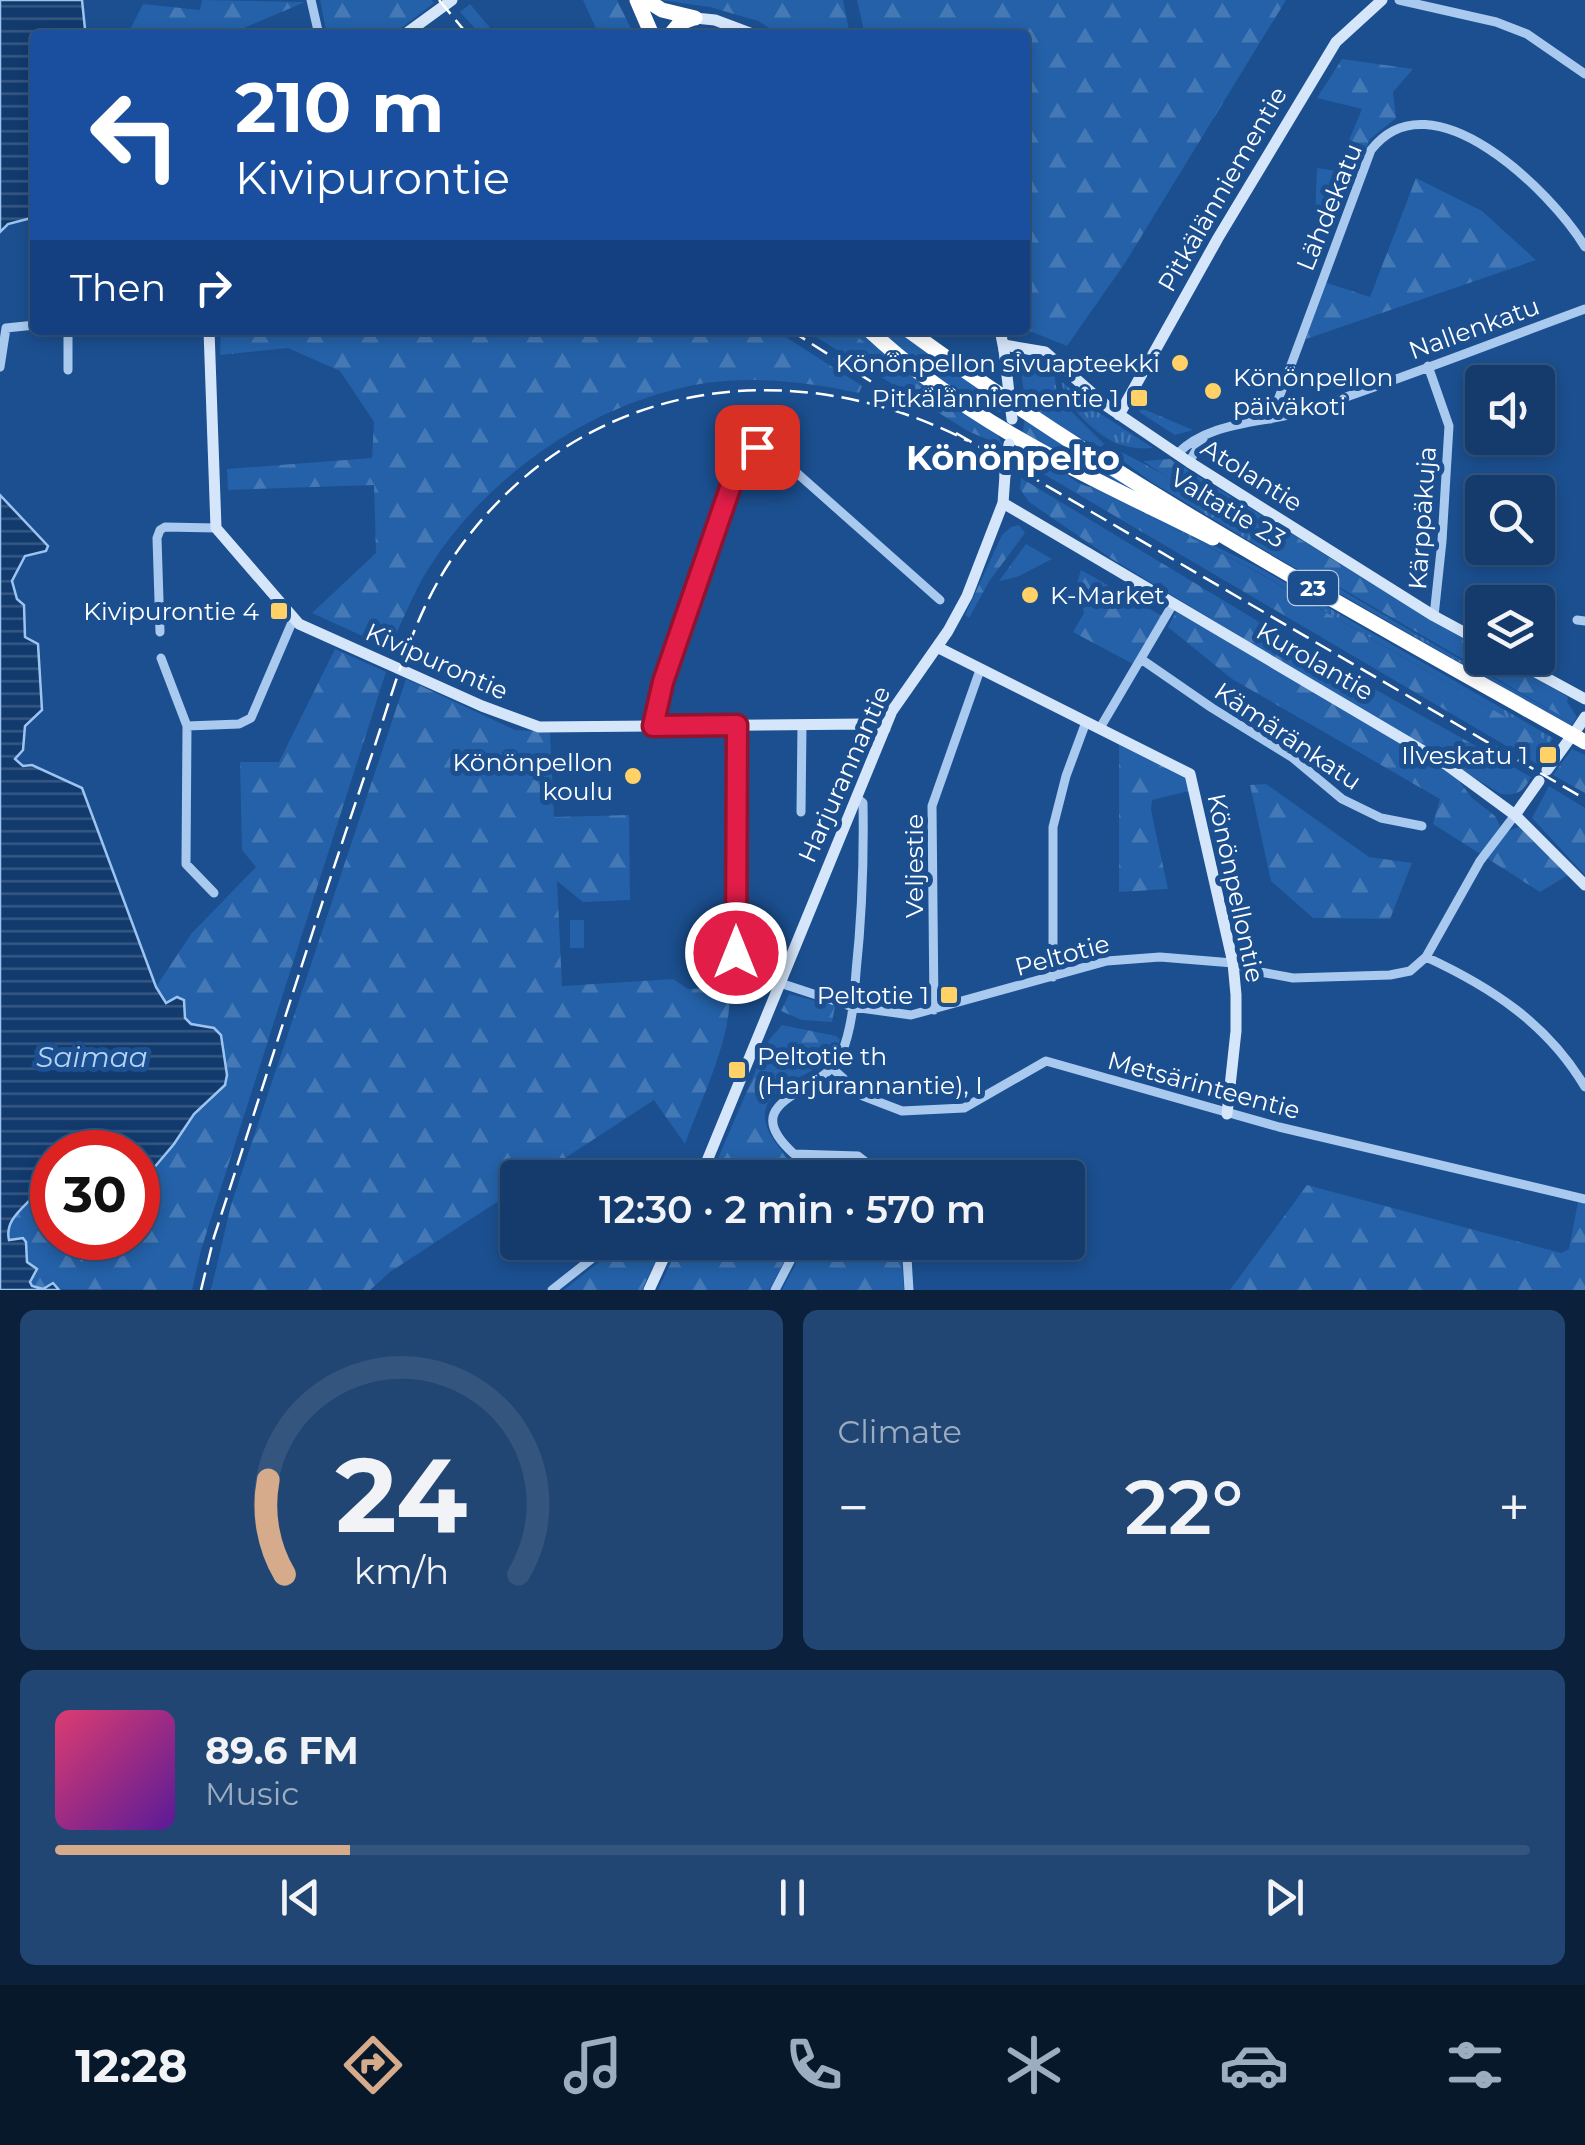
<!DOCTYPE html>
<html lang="en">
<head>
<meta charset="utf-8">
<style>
	:root { --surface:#143b6b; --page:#214673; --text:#f1f3f6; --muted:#9dadc1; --line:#33557e; --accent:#d6ab8b }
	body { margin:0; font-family:Montserrat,sans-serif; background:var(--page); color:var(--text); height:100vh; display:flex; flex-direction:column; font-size:38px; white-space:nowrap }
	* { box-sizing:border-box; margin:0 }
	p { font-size:32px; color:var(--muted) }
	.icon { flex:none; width:55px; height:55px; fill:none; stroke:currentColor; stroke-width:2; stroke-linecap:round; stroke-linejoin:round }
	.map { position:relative; height:1290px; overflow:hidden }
	.sheet { display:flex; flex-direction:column; gap:20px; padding:20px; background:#0b203b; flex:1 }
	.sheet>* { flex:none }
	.banner { position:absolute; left:30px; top:30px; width:1000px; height:305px; border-radius:10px; box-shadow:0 5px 15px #0003,0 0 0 2px var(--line); background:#1a4fa0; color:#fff; overflow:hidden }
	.buttons { position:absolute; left:1465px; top:365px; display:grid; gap:20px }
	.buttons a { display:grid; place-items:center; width:90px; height:90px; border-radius:10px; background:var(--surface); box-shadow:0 5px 15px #0003,0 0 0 2px var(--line); font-size:50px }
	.speed { position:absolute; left:30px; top:1130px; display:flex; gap:20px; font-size:50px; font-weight:700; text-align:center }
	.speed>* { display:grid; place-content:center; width:130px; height:130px; border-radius:50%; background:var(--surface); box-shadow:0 5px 15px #0003,0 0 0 2px var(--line); line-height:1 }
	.speed .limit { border:15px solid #d22; background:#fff; color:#111 }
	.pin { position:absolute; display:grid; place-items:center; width:85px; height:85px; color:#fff; margin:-42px; border-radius:20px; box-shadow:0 5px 15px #0006 }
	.me { position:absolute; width:110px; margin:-55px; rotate:0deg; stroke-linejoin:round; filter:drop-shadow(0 0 8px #0008) }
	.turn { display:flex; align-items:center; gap:35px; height:210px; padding:0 40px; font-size:45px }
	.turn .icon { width:130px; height:130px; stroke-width:2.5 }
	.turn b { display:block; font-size:70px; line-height:85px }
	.then { display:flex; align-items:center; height:95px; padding:0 40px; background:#0003; gap:20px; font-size:38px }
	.big { font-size:75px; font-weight:600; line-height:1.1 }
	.sheet .tile { flex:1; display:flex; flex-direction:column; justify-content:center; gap:15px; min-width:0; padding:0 35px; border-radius:15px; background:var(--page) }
	.sheet .dial { align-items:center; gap:0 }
	.dial svg { height:260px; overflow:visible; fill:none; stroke:var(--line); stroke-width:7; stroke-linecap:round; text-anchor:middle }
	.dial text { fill:var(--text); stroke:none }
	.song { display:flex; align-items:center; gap:30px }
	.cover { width:120px; height:120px; border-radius:15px; background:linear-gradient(135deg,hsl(340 70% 55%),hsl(270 70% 35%)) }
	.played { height:10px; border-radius:5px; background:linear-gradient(90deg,var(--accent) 20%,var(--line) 20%) }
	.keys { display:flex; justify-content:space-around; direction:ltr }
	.heat { display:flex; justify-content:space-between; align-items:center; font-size:55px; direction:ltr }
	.sheet .tiles { flex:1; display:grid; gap:20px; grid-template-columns:1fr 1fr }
	.tile:last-child { grid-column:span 2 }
	.trip { position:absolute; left:500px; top:1160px; width:585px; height:100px; border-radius:10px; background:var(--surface); box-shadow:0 5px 15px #0003,0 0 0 2px var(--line); font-weight:600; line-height:100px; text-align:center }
	.dock { display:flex; height:160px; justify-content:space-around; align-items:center; background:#08182b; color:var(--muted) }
	.dock .icon { width:70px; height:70px }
	.dock .on { color:var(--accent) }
	.dock b { font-size:45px; color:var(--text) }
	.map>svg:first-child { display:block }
</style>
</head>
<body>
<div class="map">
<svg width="1585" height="1290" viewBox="0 0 1585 1290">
	<defs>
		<pattern id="grass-tufts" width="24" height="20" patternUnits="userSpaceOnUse" patternTransform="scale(2.5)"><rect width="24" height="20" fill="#2461a8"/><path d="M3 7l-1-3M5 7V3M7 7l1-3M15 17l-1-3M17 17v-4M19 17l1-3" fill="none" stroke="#4579b5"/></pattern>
		<pattern id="forest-firs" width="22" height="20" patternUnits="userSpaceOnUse" patternTransform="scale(2.5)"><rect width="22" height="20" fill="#2461a8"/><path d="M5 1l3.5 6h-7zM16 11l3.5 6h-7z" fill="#4579b5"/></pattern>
		<pattern id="water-rules" width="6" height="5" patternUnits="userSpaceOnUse" patternTransform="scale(2.5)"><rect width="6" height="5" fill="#123a6d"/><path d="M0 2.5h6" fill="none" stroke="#365883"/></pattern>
	</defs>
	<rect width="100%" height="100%" fill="#1b4f8f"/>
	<!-- grass -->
	<path fill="url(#grass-tufts)" d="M849 330H860L949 404 944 405Z
		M876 330H898L1003 402V411C977 421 898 349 876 330Z
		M1034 357 1054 372 1057 394 1064 404 1104 444 1101 447 1080 438 1025 404 1021 368 1027 359Z
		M1062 382 1098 412 1153 448C1142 449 1132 448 1121 445 1099 438 1063 405 1062 382Z
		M1110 447C1174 475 1228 519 1287 556 1380 615 1477 669 1573 723L1570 726 1276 557 1150 481 1108 450Z
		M1095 488 1258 567 1553 738 1550 743 1258 572Z"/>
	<!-- forest -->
	<path fill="url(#forest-firs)" d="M202 0 305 2 239 30 237 35H102L130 30 143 4 200 10Z
		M320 0H432L434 3 392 35H327Z
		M583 0H617L634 35H599Z
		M660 0H843L850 35H781L758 21 710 7Z
		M857 0H1286L1125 263 1067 346 1025 329V35H865Z
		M470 4 496 35H481L460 12Z
		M1342 59 1413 69 1393 92 1396 118 1370 139 1336 222 1315 218 1317 168 1336 171 1362 109 1317 98Z
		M1416 178 1482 211 1536 260 1306 339 1324 282 1370 297Z
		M221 330H775L862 386 859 393C803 381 742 374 685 387 582 410 487 478 430 566 414 591 403 621 389 648L312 613 376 553 374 485 228 490 227 469 372 458 374 422 340 371 288 348 220 355Z
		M805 330H849L944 405 949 404C967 414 999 424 1002 446L968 431Z
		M1141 408 1193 430 1175 435 1139 412Z
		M1025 418 1150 496 1148 500 1022 437Z
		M1029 451C1038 456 1052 461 1059 468 1072 479 1078 485 1095 488L1257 572 1550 743 1537 764 1023 462 1025 452Z
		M1170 459 1374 585 1482 647V658H1500L1568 697 1567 702 1577 717 1573 723 1286 556 1143 461Z
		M1021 478 1314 655 1531 777C1523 792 1518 796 1501 794L1112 559 1029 502 1020 489Z
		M1019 525 1025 533 990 580 969 618 965 615 1002 535 1011 527Z
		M1026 544 1052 559 1017 577 999 581Z
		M1081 570 1162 616 1133 664 1073 632 1084 613 1076 586Z
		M1176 612 1447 765 1471 797 1495 816 1503 832 1521 827 1568 875 1540 892 1433 824 1440 799 1232 679 1168 627Z
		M335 649 386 672 201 1250 192 1290 35 1289 30 1283 37 1273 27 1262 20 1239 9 1240C6 1222 18 1212 30 1200L52 1208V1238H80L75 1255 81 1260 103 1246 108 1238H138V1194L142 1182 174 1144 194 1113 224 1085 227 1075 214 1028 191 1024 185 1018V1008L165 1003 156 987 191 934 256 867 242 850 240 762H279Z
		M406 679 515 730 550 732 554 817 629 815 630 900 583 902 557 881 562 986 673 979 688 989 729 988C734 1035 701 1099 685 1144L654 1100 536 1177 518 1178 517 1189 390 1272 370 1290H211L231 1205Z
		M1119 741 1186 776 1189 791 1152 800 1151 810 1168 889 1119 892Z
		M1572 749 1585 755V793L1553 775Z
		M1266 784 1369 857 1412 863 1390 919 1313 918 1271 881 1250 785Z
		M1549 786 1585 808V875L1532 818Z
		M789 994 835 1006 832 1022 802 1020 781 1011Z
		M782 1025 836 1036 840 1040C828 1078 768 1077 765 1115 764 1139 791 1153 795 1177H710L769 1040Z
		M837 1159 859 1163 876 1177H808L804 1161Z
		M1307 1185 1561 1253 1569 1249 1578 1202 1585 1203V1290H1230Z
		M624 1242 664 1243 642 1290H564Z
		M680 1243V1242L794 1243 769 1290H658Z
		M807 1243H900L904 1290H782Z"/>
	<!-- park -->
	<path fill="#2461a8" d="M570 920H584V948H570Z"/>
	<!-- water -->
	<path fill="url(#water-rules)" stroke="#9cc4f0" stroke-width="2.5" d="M0 0H82L85 29 94 35H35V217L8 224 0 232Z
		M0 495 48 546 46 551 25 556 12 581 17 599 24 605 25 637 38 644 42 710 25 726 23 750 15 759 23 766 32 765 82 788 156 987 166 1003 177 997 184 1000 185 1018 191 1024 214 1028 221 1035 227 1075 225 1085 194 1114 174 1144 142 1182 138 1194V1152H52V1208L30 1200C18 1212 5 1223 9 1240L23 1238 26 1242 27 1262 37 1269 30 1282 32 1286 43 1289 53 1283 59 1290H0Z
		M80 1238H108L97 1253 82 1260 75 1255Z"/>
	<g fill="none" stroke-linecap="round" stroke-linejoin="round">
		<!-- street -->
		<path stroke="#a9c9ee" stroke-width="9" d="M311 0 319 35
			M1399 0 1496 22 1527 34 1585 74
			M68 330V370
			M1428 366 1449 426 1442 541 1434 616
			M0 367 6 328 35 325
			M1271 419 1371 150C1431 72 1552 192 1585 247
			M1177 454C1210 420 1263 424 1305 411 1399 380 1492 343 1585 309
			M1189 462 1205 435
			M1577 620 1585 621
			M160 632 157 538 160 530 165 527 216 528
			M161 658 187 726 186 864 214 893
			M1141 659 1212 708 1293 758 1342 799 1381 818 1422 826
			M187 726 239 724 251 718 293 620
			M653 726 663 682 740 459 757 447 771 450 940 600
			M1100 728 1173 604
			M857 798 863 803C864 860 862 915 856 972 854 1001 852 1029 841 1055 823 1095 732 1098 794 1154L858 1156 886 1178
			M801 812 802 725
			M1426 957C1491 987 1548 1024 1585 1087
			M1053 977V827L1066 776 1086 722
			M736 979 737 725
			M780 983 853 1007 911 1015 1107 961 1160 957 1233 963 1255 971 1293 978 1390 975 1410 971 1426 957 1480 861 1515 815
			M934 1010 932 806 980 670
			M833 1069 863 1096 902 1111 964 1108 1046 1061 1279 1127 1585 1199
			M906 1242 909 1290
			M552 1290 613 1242
			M775 1290 800 1242"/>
		<!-- secondary -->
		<path stroke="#d6e6fa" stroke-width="11" d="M695 18 715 20 755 35
			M404 35 452 0
			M209 330 216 528 299 624 482 706 539 727 865 724 885 729
			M1000 330 1004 350
			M1004 345 1045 352 1108 407 1189 462 1434 616 1482 642
			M1119 415 1218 238 1336 42 1382 0
			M1003 503 1447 765 1515 815 1585 885
			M937 647 1190 774 1233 963 1236 995V1031L1227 1114
			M1510 658 1585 699
			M1577 729 1585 717
			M1547 770 1568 741
			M1515 815 1539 781
			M700 1178 892 711 948 631 967 596 1003 503 1005 475
			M649 1290 671 1242"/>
		<!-- highway -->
		<path stroke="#fff" stroke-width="15" d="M637 0 652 35
			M646 0 662 10 695 18
			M670 35 680 23 694 18
			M869 330C972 426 1089 476 1213 538
			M908 330C1121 486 1356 613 1585 742"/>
		<!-- rail -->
		<path stroke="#fff" stroke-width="2.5" stroke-dasharray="18 8" stroke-linecap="butt" d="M439 0 468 35
			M790 330 908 405
			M956 433 1585 799
			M201 1290 214 1237C265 1081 314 924 367 769 392 697 411 616 456 553 576 381 787 348 968 441"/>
		<!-- secondary-bridge -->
		<path stroke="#d6e6fa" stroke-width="11" d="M1004 350 1012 419
			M1005 475 1009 444"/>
	</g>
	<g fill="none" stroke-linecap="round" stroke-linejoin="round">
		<defs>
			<path id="route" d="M736 953 737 725 653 726 663 682 740 459 757 447"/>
		</defs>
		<!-- route casing -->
		<use href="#route" stroke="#92132f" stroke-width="25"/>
		<!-- route -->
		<use href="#route" stroke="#e11d48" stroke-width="18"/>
	</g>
	<!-- markers -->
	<g fill="#ffd166" stroke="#1b4f8f" stroke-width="4">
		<circle cx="1180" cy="363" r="10"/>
		<circle cx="1213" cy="391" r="10"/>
		<rect x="1129" y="388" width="20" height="20" rx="5"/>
		<circle cx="1030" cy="595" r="10"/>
		<rect x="269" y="601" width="20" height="20" rx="5"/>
		<rect x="1538" y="745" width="20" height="20" rx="5"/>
		<circle cx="633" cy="776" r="10"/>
		<rect x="939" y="985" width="20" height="20" rx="5"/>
		<rect x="727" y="1060" width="20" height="20" rx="5"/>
	</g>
	<g text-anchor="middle" stroke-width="10" stroke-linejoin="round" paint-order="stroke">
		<!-- shield labels -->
		<rect fill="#1b4f8f" stroke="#bbcadd" stroke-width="2.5" x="1288" y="571" width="50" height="34" rx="8"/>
		<g font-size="22" font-weight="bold" fill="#fff">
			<text x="1313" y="596">23</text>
		</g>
		<!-- street labels -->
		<g font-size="25" fill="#fff" stroke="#1b4f8f">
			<text transform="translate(1222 189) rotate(-60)" y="9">Pitkälänniementie</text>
			<text transform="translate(1329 207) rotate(-68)" y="9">Lähdekatu</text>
			<text transform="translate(1474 328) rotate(-20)" y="9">Nallenkatu</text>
			<text transform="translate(1252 475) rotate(32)" y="9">Atolantie</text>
			<text transform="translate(1228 508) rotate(31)" y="9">Valtatie 23</text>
			<text transform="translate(1422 518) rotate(-86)" y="9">Kärppäkuja</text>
			<text transform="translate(437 661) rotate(24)" y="9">Kivipurontie</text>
			<text transform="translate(1315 661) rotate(30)" y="9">Kurolantie</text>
			<text transform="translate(1288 736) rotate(34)" y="9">Kämäränkatu</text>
			<text transform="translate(844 774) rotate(-66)" y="9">Harjurannantie</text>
			<text transform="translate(914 866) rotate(-90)" y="9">Veljestie</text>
			<text transform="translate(1236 888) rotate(78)" y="9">Könönpellontie</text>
			<text transform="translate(1062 955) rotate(-15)" y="9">Peltotie</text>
			<text transform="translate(1204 1085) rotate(15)" y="9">Metsärinteentie</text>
		</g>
		<!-- poi labels -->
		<g font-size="25" fill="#fff" stroke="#1b4f8f" text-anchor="end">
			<text x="1160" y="372">Könönpellon sivuapteekki</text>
			<text x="1233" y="386" text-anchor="start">Könönpellon<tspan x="1233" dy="29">päiväkoti</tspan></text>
			<text x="1119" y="407">Pitkälänniementie 1</text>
			<text x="1050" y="604" text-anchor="start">K-Market</text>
			<text x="259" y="620">Kivipurontie 4</text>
			<text x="1528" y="764">Ilveskatu 1</text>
			<text x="613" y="771">Könönpellon<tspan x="613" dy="29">koulu</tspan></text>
			<text x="929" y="1004">Peltotie 1</text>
			<text x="757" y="1065" text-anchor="start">Peltotie th<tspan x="757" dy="29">(Harjurannantie), I</tspan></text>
		</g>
		<!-- water labels -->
		<g font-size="28" font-style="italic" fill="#b5d3f5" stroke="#1b4f8f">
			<text x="92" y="1067">Saimaa</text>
		</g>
		<!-- district labels -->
		<g font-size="35" font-weight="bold" fill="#fff" stroke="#1b4f8f">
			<text x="1013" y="470">Könönpelto</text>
		</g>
	</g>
</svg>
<div class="buttons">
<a><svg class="icon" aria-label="sound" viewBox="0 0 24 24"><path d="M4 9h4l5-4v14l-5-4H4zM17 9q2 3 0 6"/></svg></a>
<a><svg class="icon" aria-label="search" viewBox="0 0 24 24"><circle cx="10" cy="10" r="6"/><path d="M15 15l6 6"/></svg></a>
<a><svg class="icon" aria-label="layers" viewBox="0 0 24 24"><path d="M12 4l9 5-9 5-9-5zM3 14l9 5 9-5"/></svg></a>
</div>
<div class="speed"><div class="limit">30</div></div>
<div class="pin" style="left:757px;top:447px;background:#d93025"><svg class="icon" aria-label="arrive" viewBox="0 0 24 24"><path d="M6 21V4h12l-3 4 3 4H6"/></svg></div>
<svg class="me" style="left:736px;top:953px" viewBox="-20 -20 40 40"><circle r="17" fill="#e11d48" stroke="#fff" stroke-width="3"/><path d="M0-11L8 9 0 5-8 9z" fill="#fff"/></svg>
<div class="trip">12:30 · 2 min · 570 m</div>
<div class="banner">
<div class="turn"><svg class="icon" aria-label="left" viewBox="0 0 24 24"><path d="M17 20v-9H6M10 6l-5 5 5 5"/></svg><div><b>210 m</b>Kivipurontie</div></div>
<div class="then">Then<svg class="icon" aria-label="right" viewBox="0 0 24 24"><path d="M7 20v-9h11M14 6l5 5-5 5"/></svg></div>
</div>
</div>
<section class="sheet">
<div class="tiles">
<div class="tile dial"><svg viewBox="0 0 100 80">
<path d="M14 69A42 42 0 1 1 86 69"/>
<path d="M14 69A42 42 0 0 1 9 40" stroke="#d6ab8b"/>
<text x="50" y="56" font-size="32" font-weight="700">24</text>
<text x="50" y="72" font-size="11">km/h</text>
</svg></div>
<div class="tile"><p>Climate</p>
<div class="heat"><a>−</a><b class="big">22°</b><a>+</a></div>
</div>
<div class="tile">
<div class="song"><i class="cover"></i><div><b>89.6 FM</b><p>Music</p></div></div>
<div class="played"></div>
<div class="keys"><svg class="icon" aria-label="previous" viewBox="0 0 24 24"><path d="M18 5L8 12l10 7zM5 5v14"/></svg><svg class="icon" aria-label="pause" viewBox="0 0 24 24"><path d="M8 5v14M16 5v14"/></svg><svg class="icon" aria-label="next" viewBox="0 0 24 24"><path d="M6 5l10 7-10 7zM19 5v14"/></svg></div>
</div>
</div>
</section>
<nav class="dock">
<b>12:28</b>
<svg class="icon on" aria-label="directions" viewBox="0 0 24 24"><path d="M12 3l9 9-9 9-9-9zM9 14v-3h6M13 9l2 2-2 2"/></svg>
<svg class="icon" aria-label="music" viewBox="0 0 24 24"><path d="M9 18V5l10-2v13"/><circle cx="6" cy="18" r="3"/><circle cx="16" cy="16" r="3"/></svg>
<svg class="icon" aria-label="phone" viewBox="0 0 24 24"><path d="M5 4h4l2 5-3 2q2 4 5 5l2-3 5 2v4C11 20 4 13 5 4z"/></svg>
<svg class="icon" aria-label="climate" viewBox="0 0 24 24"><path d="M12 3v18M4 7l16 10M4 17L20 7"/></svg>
<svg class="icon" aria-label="car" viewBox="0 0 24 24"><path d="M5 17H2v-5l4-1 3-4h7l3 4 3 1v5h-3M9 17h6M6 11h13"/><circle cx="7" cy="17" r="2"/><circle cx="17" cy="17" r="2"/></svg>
<svg class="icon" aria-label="filters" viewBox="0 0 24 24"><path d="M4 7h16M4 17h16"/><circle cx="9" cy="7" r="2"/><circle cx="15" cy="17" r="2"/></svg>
</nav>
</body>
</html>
